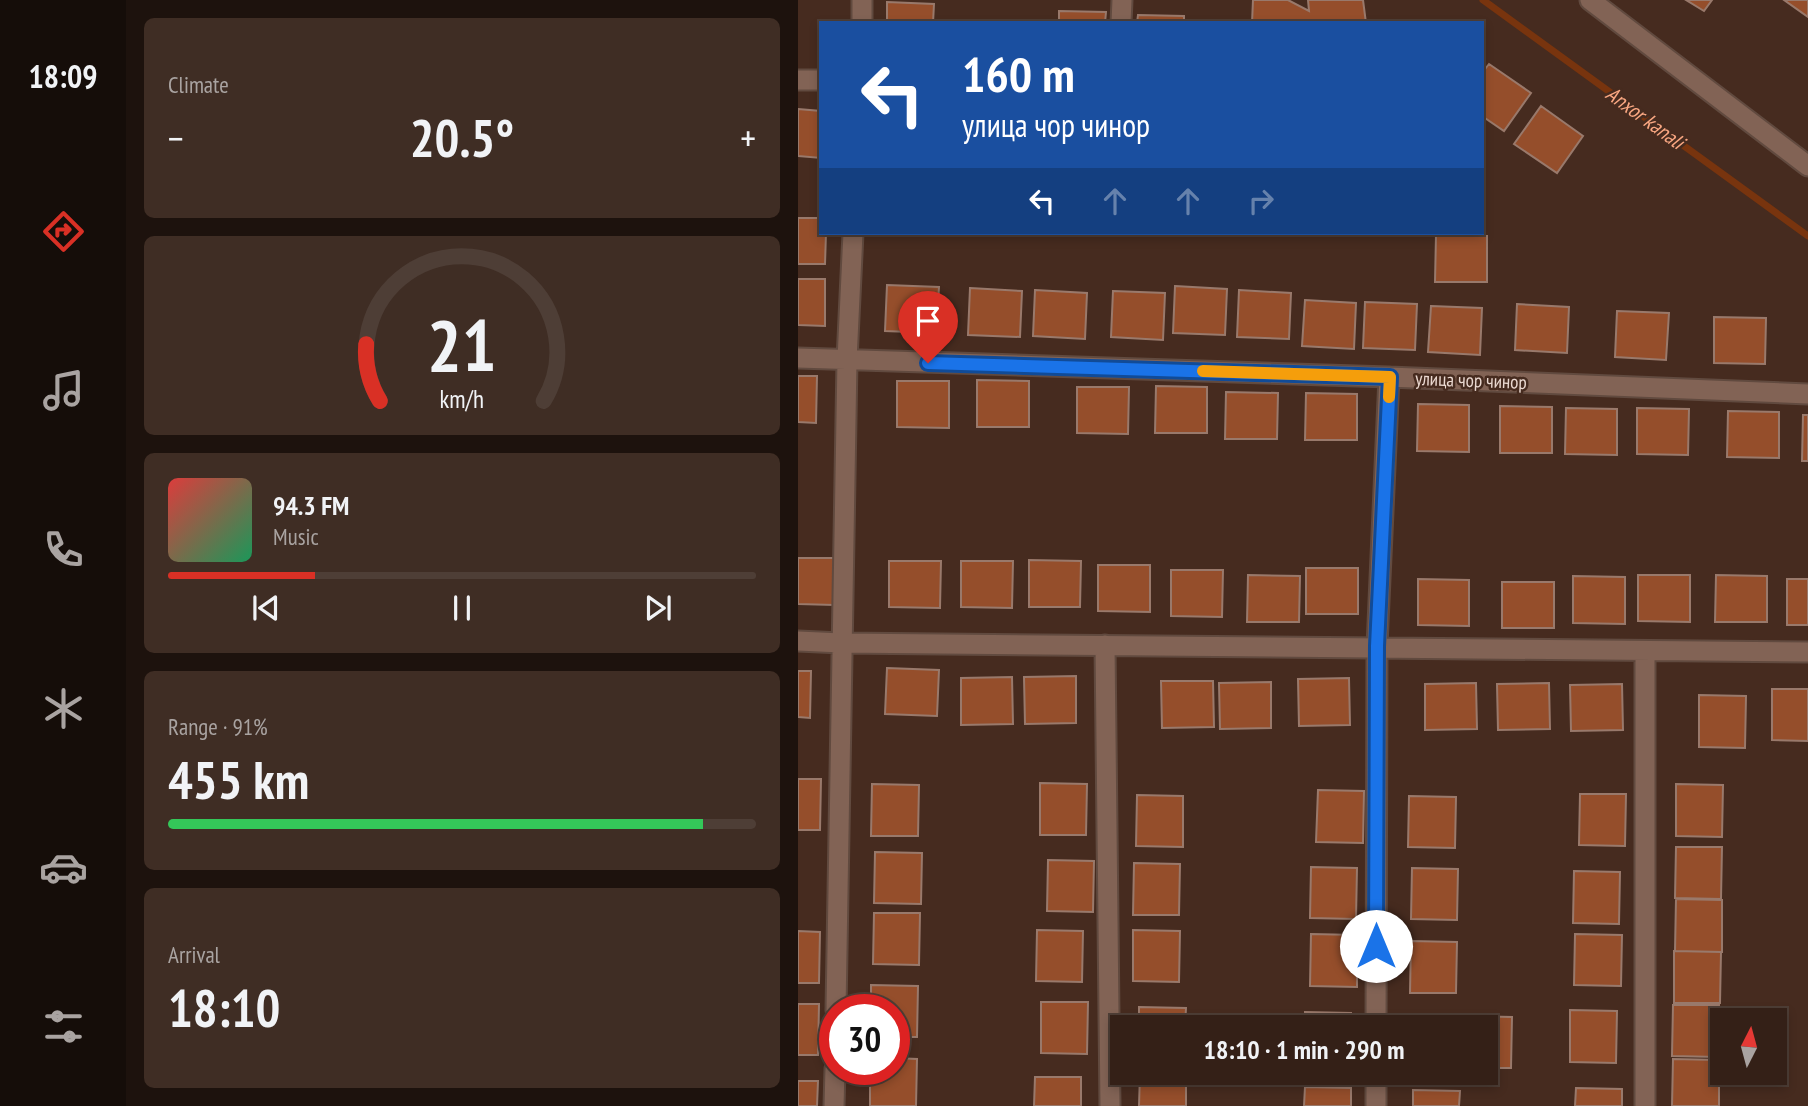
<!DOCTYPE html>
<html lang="en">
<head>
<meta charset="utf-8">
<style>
	:root { --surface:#342017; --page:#3f2d24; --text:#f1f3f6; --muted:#a9a3a1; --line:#4e3e36; --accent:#d93025 }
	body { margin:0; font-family:"PT Sans Narrow",sans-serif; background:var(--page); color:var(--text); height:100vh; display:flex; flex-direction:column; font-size:26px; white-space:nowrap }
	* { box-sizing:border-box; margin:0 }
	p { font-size:23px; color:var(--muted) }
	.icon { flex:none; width:38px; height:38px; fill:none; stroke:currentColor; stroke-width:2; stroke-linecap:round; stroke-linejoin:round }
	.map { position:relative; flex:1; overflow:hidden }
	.details { display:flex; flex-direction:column; gap:18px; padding:18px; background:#1d120d; width:672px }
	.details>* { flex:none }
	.top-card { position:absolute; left:21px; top:21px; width:665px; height:214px; border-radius:0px; box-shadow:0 4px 10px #0003,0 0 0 2px var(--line); background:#1a4fa0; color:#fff; overflow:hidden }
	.needle { width:46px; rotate:6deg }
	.buttons { position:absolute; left:912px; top:1008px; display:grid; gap:14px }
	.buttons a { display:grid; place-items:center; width:77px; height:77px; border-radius:0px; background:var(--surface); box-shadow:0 4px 10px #0003,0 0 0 2px var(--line); font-size:35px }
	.speed { position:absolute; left:21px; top:994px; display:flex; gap:14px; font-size:35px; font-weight:700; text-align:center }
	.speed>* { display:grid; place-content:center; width:91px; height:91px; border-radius:50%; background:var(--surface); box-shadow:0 4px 10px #0003,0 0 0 2px var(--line); line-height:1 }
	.speed .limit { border:10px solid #d22; background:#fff; color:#111 }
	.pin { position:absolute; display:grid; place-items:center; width:60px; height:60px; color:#fff; margin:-72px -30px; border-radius:50% 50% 50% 0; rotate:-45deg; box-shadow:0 0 7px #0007 }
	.pin .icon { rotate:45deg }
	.me { position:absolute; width:77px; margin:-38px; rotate:0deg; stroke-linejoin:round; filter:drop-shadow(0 0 5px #0008) }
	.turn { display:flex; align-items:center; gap:24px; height:147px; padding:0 28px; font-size:32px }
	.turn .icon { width:91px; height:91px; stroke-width:2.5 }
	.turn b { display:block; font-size:49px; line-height:60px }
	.lanes { display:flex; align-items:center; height:66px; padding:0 28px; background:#0003; justify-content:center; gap:35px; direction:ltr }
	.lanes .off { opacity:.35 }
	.big { font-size:52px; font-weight:700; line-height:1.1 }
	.details .card { flex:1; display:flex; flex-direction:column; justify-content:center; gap:10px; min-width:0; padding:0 24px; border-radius:10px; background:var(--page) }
	.details .dial { align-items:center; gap:0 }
	.dial svg { height:182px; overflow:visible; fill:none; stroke:var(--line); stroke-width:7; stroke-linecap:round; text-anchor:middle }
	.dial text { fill:var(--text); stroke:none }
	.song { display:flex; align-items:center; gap:21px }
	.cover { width:84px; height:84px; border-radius:10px; background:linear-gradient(135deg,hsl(0 70% 55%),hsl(150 70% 35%)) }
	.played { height:7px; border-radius:4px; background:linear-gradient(90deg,var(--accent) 25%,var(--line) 25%) }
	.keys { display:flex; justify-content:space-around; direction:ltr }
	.heat { display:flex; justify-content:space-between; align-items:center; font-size:38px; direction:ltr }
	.charge { height:10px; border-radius:5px; background:linear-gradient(90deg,#34c759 91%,var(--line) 0) }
	.trip { position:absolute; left:312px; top:1015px; width:388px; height:70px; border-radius:0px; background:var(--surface); box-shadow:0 4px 10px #0003,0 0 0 2px var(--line); font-weight:700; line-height:70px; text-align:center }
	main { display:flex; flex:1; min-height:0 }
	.dock { display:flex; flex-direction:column; width:126px; justify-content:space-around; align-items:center; background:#150d09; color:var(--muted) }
	.dock .icon { width:49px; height:49px }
	.dock .on { color:var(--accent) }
	.dock b { font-size:32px; color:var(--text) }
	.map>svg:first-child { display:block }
</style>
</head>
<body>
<main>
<nav class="dock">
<b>18:09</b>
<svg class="icon on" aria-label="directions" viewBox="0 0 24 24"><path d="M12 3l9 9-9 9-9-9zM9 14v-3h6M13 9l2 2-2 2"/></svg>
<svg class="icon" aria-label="music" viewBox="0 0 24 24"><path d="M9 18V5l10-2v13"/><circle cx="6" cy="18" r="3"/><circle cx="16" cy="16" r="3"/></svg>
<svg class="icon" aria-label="phone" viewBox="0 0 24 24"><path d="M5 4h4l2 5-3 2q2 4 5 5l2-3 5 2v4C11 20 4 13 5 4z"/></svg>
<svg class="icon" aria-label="climate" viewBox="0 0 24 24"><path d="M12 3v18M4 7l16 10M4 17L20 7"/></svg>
<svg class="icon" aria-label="car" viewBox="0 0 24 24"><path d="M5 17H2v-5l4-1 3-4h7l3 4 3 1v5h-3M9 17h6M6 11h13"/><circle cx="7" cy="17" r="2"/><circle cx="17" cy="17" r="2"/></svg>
<svg class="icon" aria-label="filters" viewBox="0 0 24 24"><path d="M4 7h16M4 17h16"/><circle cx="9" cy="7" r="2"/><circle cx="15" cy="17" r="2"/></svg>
</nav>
<section class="details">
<div class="card"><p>Climate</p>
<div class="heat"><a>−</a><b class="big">20.5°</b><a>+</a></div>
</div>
<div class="card dial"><svg viewBox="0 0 100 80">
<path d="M14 69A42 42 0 1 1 86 69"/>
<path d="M14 69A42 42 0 0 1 8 44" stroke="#d93025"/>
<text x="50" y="56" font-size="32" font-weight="700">21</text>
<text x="50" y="72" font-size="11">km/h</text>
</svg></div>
<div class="card">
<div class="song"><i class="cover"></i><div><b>94.3 FM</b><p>Music</p></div></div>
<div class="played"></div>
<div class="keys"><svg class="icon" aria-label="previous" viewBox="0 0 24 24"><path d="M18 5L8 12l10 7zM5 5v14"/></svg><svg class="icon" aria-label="pause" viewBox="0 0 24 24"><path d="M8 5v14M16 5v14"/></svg><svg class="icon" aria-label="next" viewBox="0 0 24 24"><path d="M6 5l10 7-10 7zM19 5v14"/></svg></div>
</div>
<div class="card"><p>Range · 91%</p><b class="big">455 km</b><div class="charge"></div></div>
<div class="card"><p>Arrival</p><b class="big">18:10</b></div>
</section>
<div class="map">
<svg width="1010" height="1106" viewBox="0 0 1010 1106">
	<rect width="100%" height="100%" fill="#462b1f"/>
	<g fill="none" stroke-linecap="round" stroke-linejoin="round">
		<!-- stream -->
		<path stroke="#78340e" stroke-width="7" d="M685 0 1010 236"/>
	</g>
	<!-- building -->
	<path fill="#954e2b" stroke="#99796b" stroke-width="2" d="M455 0H490L511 11 510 0H565L568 23H454Z
		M888 0H914L906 11Z
		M986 0H1010V17Z
		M89 2 136 4 135 23H89Z
		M261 11 308 12 307 23H261Z
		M340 15 386 16V23H339Z
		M691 64 733 93 706 131 684 116V73Z
		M743 106 785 136 759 173 716 144Z
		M0 109 23 111V158L0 156Z
		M0 218H23V233H28L27 264H0Z
		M638 235 689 236V282H637Z
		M0 279H27V326L0 325Z
		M89 285 141 287 138 333 87 331Z
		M377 286 429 289 427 335 375 333Z
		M172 288 224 291 222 337 170 335Z
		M237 290 289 293 287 339 235 336Z
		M441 290 493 293 491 339 439 337Z
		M315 291 367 293 365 340 313 337Z
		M507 300 558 303 556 349 504 346Z
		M567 302 619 304 617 350 565 348Z
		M719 304 771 307 769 353 717 350Z
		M633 306 684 308 682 355 630 352Z
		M819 311 871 313 868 360 817 357Z
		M916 317 968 318 967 364 916 363Z
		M0 376H19L18 423 0 422Z
		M179 380 231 381V427H179Z
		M99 381H151V428L99 427Z
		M358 386 409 387V433H357Z
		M279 387H331L330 434 279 433Z
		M428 392 480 393 479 439H427Z
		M508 393 559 394V440H507Z
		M620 404 671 405V452L619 451Z
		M702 406 754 407V453H702Z
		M768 408 819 409V455L767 454Z
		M839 408 891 409 890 455 839 454Z
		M930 411 981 412V458L929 457Z
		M1005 415H1010V461H1004Z
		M0 558H37L36 605 0 604Z
		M231 560 283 561 282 607H231Z
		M91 561H143L142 608 91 607Z
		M163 561H215L214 608 163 607Z
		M300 565H352V612L300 611Z
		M508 568H560V614H508Z
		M373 570H425L424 617 373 616Z
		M450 575 502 576 501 622H449Z
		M840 575H892V622L840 621Z
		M918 575 969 576V622H917Z
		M775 576 827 577V624L775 623Z
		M620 579 671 580V626L620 625Z
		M989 579H1010V625H989Z
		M704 582H756V628H704Z
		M89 668 141 670 139 716 87 714Z
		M0 671H13L12 718 0 717Z
		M278 676V723L227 724 226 677Z
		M214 677 215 724 163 725V678Z
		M551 678 552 725 501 726 500 679Z
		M363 681H415L416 727 364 728Z
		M473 682V728L422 729 421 683Z
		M678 683 679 729 627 730V684Z
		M751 683 752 729 700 730 699 684Z
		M824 684 825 730 773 731 772 685Z
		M974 689H1010V741L974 740Z
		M901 695 948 696 947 748 901 747Z
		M0 779H23L22 830H0Z
		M242 783 289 784 288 835H242Z
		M74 784 121 785 120 836H73Z
		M878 784 925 785 924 837 878 836Z
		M520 790 566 791 565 843 518 842Z
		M782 794H828L827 846 781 845Z
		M339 795 385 796V847L338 846Z
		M611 796 658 797 657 848 610 847Z
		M878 847H924L923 899 877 898Z
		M77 852 124 853 123 904 76 903Z
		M250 860 296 861 295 912 249 911Z
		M336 863 382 864 381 915H335Z
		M513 867 559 868 558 919 512 918Z
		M614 868 660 869 659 920 613 919Z
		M776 871 822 872 821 924 775 923Z
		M878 899 924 900V952L877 951Z
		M76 913H122L121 965 75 964Z
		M239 930 285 931 284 982 238 981Z
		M335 930 382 931 381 982 335 981Z
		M0 931 22 932 21 983H0Z
		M513 934 559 935V987L512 986Z
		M777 934 824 935 823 986 776 985Z
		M613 941 659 942 658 993H612Z
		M876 951 923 952 922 1003H876Z
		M73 985 120 986 119 1037H96V1010H73Z
		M243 1002H290L289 1054 243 1053Z
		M0 1004H21L20 1055H0Z
		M875 1005H921L920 1057 874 1056Z
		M341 1007 388 1008 387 1027H341Z
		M772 1010 819 1011 818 1063 772 1062Z
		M507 1012 553 1013V1027H507Z
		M668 1016 714 1017 713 1068H688V1027H667Z
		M96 1058 119 1059 118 1106H72V1069H96Z
		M875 1059 921 1060V1106H874Z
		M342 1073 388 1074V1106H341Z
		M237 1077H283V1106H236Z
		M0 1081H20L19 1106H0Z
		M507 1087 553 1088V1106H506Z
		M778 1088 824 1089V1106H777Z
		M615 1090 662 1091 661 1106H615Z"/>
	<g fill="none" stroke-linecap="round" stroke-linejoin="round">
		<defs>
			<path id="street" d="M792 0 1010 166
				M64 23V0
				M323 23 324 0
				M0 80H23
				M0 358 591 377 1010 394
				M0 641 43 643 1010 652
				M307 645 312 1106
				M38 1010 49 360 55 233
				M578 1027 579 646 591 377
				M36 1106 37 1069
				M578 1106V1073
				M847 1106V652"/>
		</defs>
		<!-- street casing -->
		<use href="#street" stroke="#614a3f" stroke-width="23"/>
		<!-- street -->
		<use href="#street" stroke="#826355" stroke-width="19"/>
	</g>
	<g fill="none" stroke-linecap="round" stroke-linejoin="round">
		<defs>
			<path id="route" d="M130 363 592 377 579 646 578 946"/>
		</defs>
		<!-- route casing -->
		<use href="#route" stroke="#114b97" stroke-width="18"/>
		<!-- route -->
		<use href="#route" stroke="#1a73e8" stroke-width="12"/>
		<!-- slow -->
		<path stroke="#f59e0b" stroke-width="12" d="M405 371 592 377 591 397"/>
	</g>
	<g text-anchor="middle" stroke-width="5" stroke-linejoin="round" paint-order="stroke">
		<!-- street labels -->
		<g font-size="19" fill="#ead8d0" stroke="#462b1f">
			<text transform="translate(673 380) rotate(2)" y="7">улица чор чинор</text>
		</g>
		<!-- water labels -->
		<g font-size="21" font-style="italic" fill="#f9a782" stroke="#462b1f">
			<text transform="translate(847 118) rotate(36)" y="7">Anxor kanali</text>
		</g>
	</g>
</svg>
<div class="buttons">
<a><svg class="needle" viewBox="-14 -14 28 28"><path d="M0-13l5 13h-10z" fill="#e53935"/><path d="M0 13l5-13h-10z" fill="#a9a3a1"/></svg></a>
</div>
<div class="speed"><div class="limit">30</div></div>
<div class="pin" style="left:130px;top:363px;background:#d93025"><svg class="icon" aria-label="arrive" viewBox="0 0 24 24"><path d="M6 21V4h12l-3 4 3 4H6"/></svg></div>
<svg class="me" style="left:578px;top:946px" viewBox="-20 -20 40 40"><circle r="19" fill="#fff"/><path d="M0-13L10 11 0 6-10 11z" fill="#1a73e8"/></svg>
<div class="trip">18:10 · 1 min · 290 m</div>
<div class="top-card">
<div class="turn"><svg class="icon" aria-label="left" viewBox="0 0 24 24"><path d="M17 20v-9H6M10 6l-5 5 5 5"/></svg><div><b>160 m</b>улица чор чинор</div></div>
<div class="lanes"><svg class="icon" aria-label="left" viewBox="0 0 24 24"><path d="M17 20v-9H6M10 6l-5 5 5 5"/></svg><svg class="icon off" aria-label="ahead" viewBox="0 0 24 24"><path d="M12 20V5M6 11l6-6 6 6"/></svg><svg class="icon off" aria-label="ahead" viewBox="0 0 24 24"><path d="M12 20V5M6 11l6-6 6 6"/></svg><svg class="icon off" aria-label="right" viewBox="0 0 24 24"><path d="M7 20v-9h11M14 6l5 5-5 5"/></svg></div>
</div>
</div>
</main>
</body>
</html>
